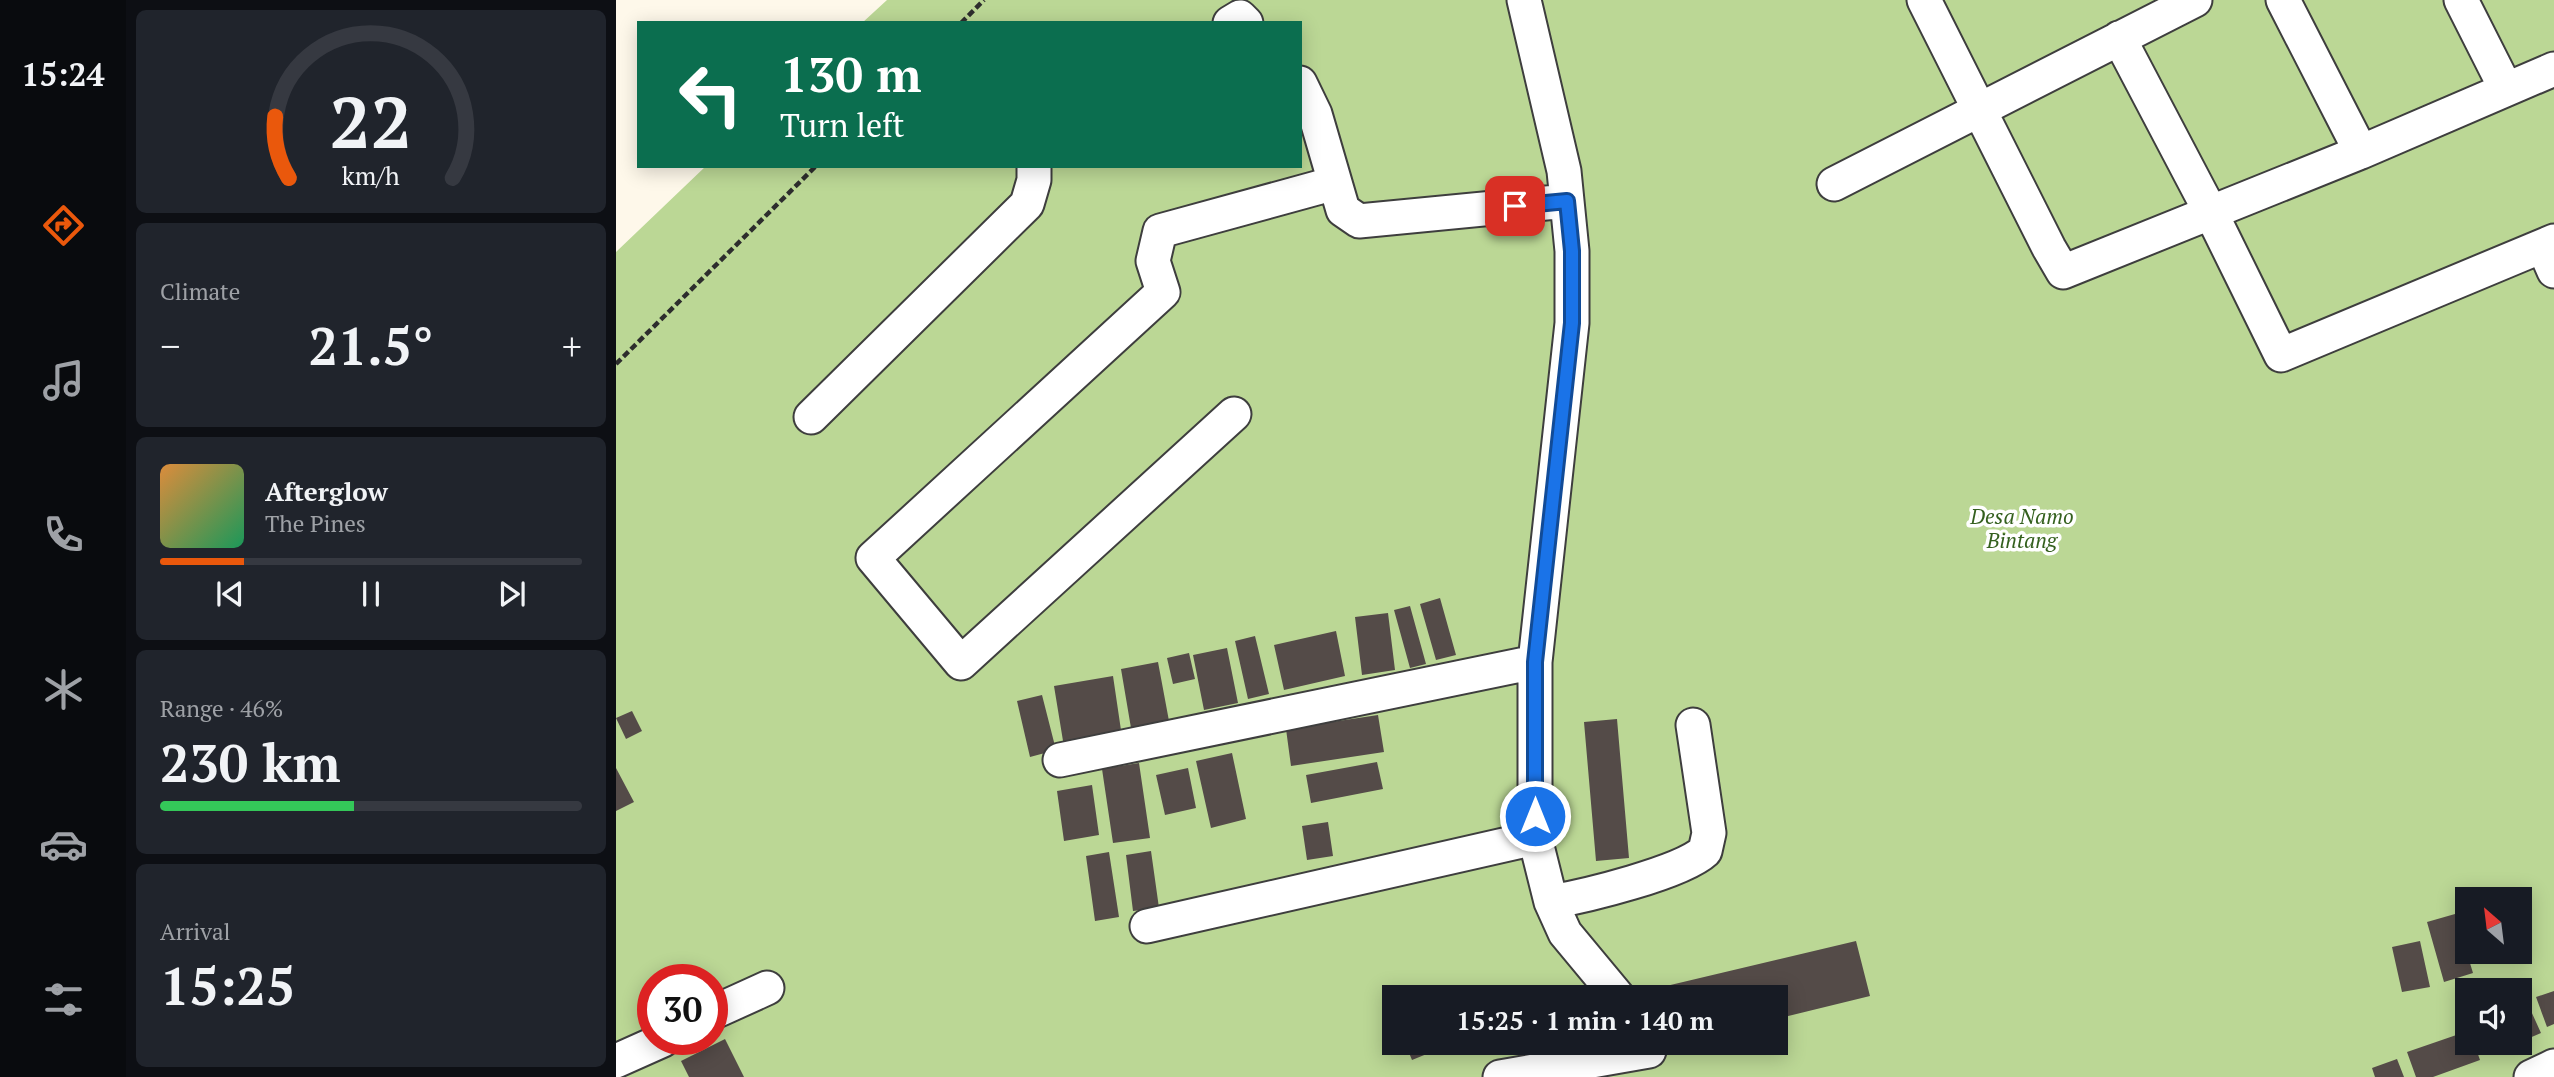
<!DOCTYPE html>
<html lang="en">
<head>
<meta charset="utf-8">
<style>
	:root { --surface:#171b24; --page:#20242c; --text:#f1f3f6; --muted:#9ea1a6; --line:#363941; --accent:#ea580c }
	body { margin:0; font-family:"PT Serif",serif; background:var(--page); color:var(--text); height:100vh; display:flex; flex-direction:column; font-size:26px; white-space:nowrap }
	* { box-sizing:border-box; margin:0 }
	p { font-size:23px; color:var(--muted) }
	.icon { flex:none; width:38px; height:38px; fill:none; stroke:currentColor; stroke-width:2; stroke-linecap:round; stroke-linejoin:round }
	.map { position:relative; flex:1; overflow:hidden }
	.side { display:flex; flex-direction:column; gap:10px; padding:10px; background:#0d0f14; width:490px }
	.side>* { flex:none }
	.banner { position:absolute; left:21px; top:21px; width:665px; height:147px; border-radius:0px; box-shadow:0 4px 18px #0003; background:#0b6e4f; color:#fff; overflow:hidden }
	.needle { width:46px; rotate:332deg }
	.buttons { position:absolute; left:1839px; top:887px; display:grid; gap:14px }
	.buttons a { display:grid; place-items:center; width:77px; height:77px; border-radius:0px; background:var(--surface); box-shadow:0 4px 18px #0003; font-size:35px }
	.speed { position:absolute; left:21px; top:964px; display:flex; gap:14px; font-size:35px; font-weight:700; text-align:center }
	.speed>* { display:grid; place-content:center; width:91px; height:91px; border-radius:50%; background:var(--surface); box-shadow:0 4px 18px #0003; line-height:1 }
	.speed .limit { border:10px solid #d22; background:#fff; color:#111 }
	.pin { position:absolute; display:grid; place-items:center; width:60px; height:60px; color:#fff; margin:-30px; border-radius:14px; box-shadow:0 4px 10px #0006 }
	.me { position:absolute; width:77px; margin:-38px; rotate:0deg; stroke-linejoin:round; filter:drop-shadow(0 0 5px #0008) }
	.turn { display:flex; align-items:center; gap:24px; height:147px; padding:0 28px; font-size:32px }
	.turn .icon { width:91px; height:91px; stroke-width:2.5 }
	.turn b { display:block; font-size:49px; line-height:60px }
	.big { font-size:52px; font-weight:600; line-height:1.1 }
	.side .widget { flex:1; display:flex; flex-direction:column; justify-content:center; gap:10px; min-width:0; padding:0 24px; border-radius:10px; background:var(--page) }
	.side .dial { align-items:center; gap:0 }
	.dial svg { height:182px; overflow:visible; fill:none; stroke:var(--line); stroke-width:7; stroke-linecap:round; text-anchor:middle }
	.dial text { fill:var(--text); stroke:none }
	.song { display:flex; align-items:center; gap:21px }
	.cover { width:84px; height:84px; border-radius:10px; background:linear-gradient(135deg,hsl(30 70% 55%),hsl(150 70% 35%)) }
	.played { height:7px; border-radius:4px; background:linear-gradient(90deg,var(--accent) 20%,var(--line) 20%) }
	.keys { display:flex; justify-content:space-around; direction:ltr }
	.heat { display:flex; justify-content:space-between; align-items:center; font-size:38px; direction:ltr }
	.charge { height:10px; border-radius:5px; background:linear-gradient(90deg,#34c759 46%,var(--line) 0) }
	.trip { position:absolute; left:766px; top:985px; width:406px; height:70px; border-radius:0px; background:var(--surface); box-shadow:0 4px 18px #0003; font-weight:600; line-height:70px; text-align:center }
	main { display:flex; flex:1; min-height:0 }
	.dock { display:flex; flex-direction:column; width:126px; justify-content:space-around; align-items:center; background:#090b0e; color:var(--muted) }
	.dock .icon { width:49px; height:49px }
	.dock .on { color:var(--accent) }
	.dock b { font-size:32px; color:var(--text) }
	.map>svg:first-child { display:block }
</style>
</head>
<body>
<main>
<nav class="dock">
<b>15:24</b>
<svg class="icon on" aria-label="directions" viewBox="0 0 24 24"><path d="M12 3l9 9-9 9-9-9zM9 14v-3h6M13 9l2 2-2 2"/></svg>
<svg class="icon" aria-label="music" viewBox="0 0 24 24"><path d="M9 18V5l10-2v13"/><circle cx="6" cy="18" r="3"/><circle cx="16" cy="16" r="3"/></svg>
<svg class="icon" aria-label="phone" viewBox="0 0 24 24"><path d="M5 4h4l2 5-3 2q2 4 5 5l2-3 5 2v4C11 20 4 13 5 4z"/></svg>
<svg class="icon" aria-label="climate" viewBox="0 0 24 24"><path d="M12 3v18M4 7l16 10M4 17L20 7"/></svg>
<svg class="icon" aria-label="car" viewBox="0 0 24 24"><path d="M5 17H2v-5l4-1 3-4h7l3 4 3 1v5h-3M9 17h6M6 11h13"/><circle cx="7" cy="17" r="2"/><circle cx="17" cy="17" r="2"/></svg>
<svg class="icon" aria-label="filters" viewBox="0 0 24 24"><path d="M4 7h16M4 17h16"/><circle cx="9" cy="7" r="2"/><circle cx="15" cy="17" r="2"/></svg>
</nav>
<section class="side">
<div class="widget dial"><svg viewBox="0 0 100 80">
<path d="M14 69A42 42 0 1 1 86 69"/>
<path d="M14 69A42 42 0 0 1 8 42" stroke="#ea580c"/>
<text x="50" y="56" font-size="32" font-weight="700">22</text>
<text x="50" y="72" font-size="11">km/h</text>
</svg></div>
<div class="widget"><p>Climate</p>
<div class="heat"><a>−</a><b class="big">21.5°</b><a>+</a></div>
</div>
<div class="widget">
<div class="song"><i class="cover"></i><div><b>Afterglow</b><p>The Pines</p></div></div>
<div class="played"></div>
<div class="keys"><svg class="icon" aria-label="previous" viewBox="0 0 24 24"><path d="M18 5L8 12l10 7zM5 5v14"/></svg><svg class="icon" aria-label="pause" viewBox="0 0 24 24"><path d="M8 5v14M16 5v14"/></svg><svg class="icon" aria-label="next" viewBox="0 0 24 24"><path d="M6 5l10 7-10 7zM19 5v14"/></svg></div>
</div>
<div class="widget"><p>Range · 46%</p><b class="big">230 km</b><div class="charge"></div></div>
<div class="widget"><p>Arrival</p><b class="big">15:25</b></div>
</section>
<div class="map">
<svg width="1938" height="1077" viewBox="0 0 1938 1077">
	<rect width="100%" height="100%" fill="#fef8ea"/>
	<!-- forest -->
	<path fill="#bbd795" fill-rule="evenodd" d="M271 0H1938V1077H0V252L90 166H684V23H246ZM1852 900H1904V952H1852ZM37 980H96V1040H37ZM1852 990H1904V1043H1852ZM779 998H1160V1043H779Z"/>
	<!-- building -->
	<path fill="#544b48" d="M824 598 840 655 820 660 804 604Z
		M794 606 810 664 794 668 778 610Z
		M772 613 779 670 746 675 739 617Z
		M720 631 729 676 668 690 658 645Z
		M639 636 653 694 632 699 619 641Z
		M611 648 622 703 588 710 577 655Z
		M573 653 579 679 557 684 551 658Z
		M542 662 553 721 515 728 505 669Z
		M497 676 506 737 448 747 438 686Z
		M426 695 440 750 414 757 401 701Z
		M16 711 26 731 10 739 0 718Z
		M762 715 768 752 675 766 670 729Z
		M1001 719 1013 858 980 861 968 722Z
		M616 753 630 819 595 828 580 761Z
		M761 762 767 789 695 803 690 775Z
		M523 763 534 838 497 843 486 769Z
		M0 768 18 802 0 811Z
		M572 768 580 808 549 815 540 775Z
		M476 785 483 835 448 841 441 791Z
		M712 822 717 856 691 860 686 826Z
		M535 851 543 908 517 911 510 855Z
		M493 852 503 917 479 921 470 856Z
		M1839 914 1857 973 1828 982 1811 922Z
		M1240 941 1254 996 1160 1019V998H1049L1046 987Z
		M1804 941 1814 987 1786 992 1776 947Z
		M1938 991V1024L1931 1027 1920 997Z
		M1910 1000 1925 1033 1904 1042V1002Z
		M1852 1031V1043H1858L1864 1060 1817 1077H1800L1791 1052Z
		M109 1039 128 1077H73L65 1061Z
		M789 1043H821L823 1049 796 1060Z
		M1871 1043H1902L1876 1055Z
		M1781 1059 1788 1077H1759L1756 1068Z"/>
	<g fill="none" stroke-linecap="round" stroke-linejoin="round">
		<defs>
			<path id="minor" d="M908 0 948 171 956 251V323L919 662V838L935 902 949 933 1003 998
				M1308 0 1433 248 1447 272 1745 152 1938 69
				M1667 0 1745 152
				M1845 0 1890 89
				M614 23 624 17 630 23
				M1503 38 1595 213 1665 355 1938 241
				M684 83 699 114 727 210 743 221 951 201
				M1218 184 1579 0
				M1927 246 1938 271
				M618 414 345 663 257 558 547 292 537 261 544 231 719 183
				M195 417 411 204 418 180V166
				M444 760 919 662
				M935 902C969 896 1065 873 1089 851L1093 833 1077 725
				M531 926 919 838
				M96 1013 151 988
				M0 1061 47 1040
				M884 1077 1033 1051
				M1915 1077 1938 1066"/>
		</defs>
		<!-- minor casing -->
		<use href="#minor" stroke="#3e3e3e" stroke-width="37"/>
		<!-- path -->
		<path stroke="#2d2d2d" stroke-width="4.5" stroke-dasharray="7 3.5" stroke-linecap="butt" d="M345 23 368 0
			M0 364 200 166"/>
		<!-- minor -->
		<use href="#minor" stroke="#fff" stroke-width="33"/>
	</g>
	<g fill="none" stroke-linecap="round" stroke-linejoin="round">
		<defs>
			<path id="route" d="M899 206 951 201 956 251V323L919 662V816"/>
		</defs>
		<!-- route casing -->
		<use href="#route" stroke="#114b97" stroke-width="18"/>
		<!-- route -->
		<use href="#route" stroke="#1a73e8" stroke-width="12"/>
	</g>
	<g text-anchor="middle" stroke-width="7" stroke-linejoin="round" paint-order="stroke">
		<!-- park labels -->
		<g font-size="21" font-style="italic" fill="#34601e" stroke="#fff">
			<text x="1406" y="524">Desa Namo<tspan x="1406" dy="24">Bintang</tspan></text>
		</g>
	</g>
</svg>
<div class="buttons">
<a><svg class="needle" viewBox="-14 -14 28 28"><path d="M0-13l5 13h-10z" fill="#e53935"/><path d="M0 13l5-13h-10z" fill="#9ea1a6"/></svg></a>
<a><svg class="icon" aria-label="sound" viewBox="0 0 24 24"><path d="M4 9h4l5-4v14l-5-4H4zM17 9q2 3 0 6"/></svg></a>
</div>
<div class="speed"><div class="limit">30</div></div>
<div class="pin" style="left:899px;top:206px;background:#d93025"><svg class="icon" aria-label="arrive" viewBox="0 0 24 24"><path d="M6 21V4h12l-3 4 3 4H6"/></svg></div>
<svg class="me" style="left:919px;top:816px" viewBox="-20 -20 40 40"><circle r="17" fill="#1a73e8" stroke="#fff" stroke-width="3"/><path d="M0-11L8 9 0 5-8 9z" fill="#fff"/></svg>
<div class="trip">15:25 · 1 min · 140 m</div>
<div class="banner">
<div class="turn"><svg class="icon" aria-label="left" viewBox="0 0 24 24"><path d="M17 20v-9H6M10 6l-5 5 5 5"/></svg><div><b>130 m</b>Turn left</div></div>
</div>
</div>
</main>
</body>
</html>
